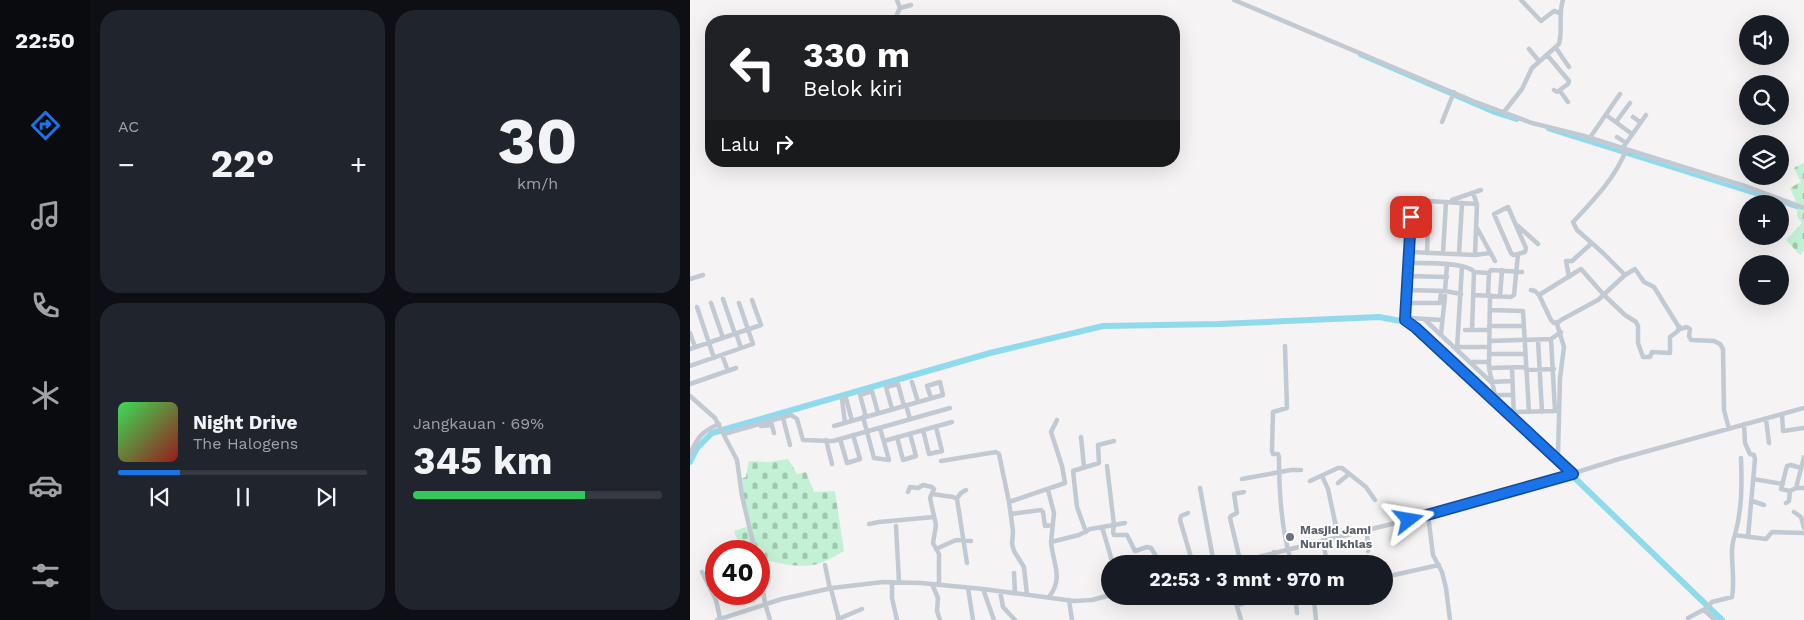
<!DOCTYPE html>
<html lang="id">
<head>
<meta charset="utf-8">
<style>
	:root { --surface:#171b24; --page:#20242c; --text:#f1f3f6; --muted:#9ea1a6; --line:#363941; --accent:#1a73e8 }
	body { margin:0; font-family:"Work Sans",sans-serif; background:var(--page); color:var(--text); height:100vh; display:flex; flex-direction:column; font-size:19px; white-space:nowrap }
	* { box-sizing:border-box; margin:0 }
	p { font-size:16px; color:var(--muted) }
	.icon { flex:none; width:28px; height:28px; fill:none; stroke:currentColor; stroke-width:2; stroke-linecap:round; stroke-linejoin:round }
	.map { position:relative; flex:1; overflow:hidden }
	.sheet { display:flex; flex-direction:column; gap:10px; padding:10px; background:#0d0f14; width:600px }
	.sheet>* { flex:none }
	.top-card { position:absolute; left:15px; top:15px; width:475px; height:152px; border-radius:20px; box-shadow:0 5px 20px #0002; background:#202124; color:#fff; overflow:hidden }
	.controls { position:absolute; left:1049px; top:15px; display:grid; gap:10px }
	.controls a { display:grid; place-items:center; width:50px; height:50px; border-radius:50%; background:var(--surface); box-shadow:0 5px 20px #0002; font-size:25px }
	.speed { position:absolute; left:15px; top:540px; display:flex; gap:10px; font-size:25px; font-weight:700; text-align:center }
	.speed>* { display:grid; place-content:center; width:65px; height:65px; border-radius:50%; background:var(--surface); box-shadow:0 5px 20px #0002; line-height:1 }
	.speed .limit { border:8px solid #d22; background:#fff; color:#111 }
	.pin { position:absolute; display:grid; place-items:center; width:42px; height:42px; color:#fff; margin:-21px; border-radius:10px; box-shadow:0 2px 8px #0006 }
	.me { position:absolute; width:55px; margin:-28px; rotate:76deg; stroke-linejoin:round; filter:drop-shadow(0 0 4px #0008) }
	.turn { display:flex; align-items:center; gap:18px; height:105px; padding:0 15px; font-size:22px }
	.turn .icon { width:65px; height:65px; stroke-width:2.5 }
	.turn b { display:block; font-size:35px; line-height:42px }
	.then { display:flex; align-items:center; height:48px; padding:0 15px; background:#0003; gap:10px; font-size:19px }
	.big { font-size:38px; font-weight:700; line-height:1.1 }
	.sheet .tile { flex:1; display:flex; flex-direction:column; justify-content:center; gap:8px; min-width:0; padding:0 18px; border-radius:20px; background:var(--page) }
	.sheet .dial { align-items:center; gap:0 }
	.dial b { font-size:65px; line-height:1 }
	.song { display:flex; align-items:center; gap:15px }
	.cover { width:60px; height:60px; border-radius:8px; background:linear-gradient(135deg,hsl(130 70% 55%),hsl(0 70% 35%)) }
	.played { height:5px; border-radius:2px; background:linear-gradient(90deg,var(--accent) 25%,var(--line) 25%) }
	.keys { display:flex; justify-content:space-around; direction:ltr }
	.heat { display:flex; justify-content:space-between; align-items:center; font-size:28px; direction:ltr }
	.charge { height:8px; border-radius:4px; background:linear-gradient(90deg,#34c759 69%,var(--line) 0) }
	.sheet .tiles { flex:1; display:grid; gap:10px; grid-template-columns:repeat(2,1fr) }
	.trip { position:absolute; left:411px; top:555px; width:292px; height:50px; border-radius:25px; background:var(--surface); box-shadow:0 5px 20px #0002; font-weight:700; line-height:50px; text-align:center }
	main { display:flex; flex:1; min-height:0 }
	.tabs { display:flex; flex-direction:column; width:90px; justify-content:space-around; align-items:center; background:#090b0e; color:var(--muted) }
	.tabs .icon { width:35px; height:35px }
	.tabs .on { color:var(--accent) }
	.tabs b { font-size:22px; color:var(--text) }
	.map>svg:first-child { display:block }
</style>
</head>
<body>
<main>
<nav class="tabs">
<b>22:50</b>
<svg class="icon on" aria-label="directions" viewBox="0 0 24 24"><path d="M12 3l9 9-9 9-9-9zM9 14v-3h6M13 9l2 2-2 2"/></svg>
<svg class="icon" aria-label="music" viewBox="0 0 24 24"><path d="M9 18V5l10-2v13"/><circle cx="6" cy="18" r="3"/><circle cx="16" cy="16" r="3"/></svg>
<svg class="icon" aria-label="phone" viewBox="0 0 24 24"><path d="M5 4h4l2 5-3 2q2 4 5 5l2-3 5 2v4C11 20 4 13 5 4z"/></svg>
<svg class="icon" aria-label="climate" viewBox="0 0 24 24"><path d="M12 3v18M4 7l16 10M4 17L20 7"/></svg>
<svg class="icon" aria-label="car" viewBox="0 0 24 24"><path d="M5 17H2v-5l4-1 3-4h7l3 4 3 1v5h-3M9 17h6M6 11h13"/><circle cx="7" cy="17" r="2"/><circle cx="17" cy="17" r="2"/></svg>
<svg class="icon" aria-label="filters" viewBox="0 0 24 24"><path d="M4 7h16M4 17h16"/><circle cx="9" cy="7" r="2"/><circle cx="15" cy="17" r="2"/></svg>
</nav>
<section class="sheet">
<div class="tiles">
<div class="tile"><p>AC</p>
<div class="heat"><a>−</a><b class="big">22°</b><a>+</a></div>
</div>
<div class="tile dial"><b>30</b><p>km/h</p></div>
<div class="tile">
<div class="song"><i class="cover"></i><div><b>Night Drive</b><p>The Halogens</p></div></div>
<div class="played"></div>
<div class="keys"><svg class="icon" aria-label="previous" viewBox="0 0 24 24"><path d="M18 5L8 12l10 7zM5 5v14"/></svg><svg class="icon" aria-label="pause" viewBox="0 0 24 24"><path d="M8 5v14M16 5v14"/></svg><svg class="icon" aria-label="next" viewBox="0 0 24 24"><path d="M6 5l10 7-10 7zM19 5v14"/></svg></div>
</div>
<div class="tile"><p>Jangkauan · 69%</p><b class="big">345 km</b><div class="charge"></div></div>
</div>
</section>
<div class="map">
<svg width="1114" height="620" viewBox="0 0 1114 620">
	<defs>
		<pattern id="cemetery-stones" width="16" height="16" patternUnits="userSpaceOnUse" patternTransform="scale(1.25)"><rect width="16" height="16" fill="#c3f1d5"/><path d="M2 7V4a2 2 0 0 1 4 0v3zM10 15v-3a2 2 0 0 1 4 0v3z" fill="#a0c6b0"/></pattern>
	</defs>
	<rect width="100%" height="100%" fill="#f5f3f3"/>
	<!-- cemetery -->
	<path fill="url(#cemetery-stones)" d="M1114 163V251L1110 255 1096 240 1112 223 1107 216V204L1100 188 1111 182 1104 168Z
		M98 459 107 474 116 472 124 492 145 491 154 551C147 555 140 559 133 562 114 570 89 564 70 558L69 551C54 551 48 544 44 531L59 526 48 480 56 477 59 461 78 462Z"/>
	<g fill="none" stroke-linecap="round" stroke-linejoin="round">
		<!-- canal -->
		<path stroke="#90daee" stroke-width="4" d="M670 55 802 112 827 120
			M858 129 1107 207"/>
		<!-- river -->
		<path stroke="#90daee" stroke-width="6" d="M862 456 1032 620
			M0 462 7 448 22 433 300 353 413 326 529 324 689 317 711 321 726 330"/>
		<!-- minor -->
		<path stroke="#c1cad2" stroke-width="4.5" d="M207 0 210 8 207 14 208 21
			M544 0 783 101 842 123 894 136 974 161 1058 187 1114 208
			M831 0 851 21 864 11 870 13
			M210 8 221 5
			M866 48 879 67
			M839 49 849 61
			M857 55 879 81 878 84 867 92 864 90
			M870 91 878 102
			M814 112 832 89 842 68 869 44C873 30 868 14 873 0
			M916 115 942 134
			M943 117 950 122
			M752 122 764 92
			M926 122 940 103
			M927 137 936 143
			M899 139 930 94
			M932 149 956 115
			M783 193 787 204 785 255
			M762 200 791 190
			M828 226 848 244
			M787 228 805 261
			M720 252 785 255 800 253
			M737 253 739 201
			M753 253 756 202
			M769 254 772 203
			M719 263 722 200 787 204
			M832 272 801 270 799 273 784 272C777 262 733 263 719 263L714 318 870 460
			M935 275 945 269 954 282 964 287 990 329 997 327 1000 329 999 336 1001 340 1024 341 1030 344 1033 349 1034 410 1039 429
			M718 276 757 277
			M879 277 876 261H882L902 243
			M0 279 13 275
			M717 290 755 291 771 294
			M841 290 845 291 849 295 891 269 914 295 935 315 946 322 948 326V343L953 357H960L962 352 980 353V337L988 331 989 326
			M755 291 757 265
			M783 295 821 297 824 295 828 254 835 252 836 248 818 207 804 214 821 253 823 255 828 254
			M798 295 799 273
			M800 295 799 368 806 400
			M849 295 861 320 864 323 868 322
			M810 296 812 270
			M33 299 45 334
			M21 303 33 338
			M716 303H750L751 291
			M7 307 24 358
			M800 310 833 311 839 412
			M721 318 752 320
			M735 320 801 382 822 381
			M799 326H834
			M775 330H799
			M782 330 784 272
			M0 333 5 347
			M46 333 51 348
			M751 334 755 296
			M848 340 852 412
			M800 341 861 339
			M595 346 597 408 583 412 582 451 583 454H588L589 457C589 491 591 531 602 564
			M767 347H796
			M0 349 71 325 62 300
			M767 349 772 266
			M800 354H835
			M32 355 38 371
			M780 362H796
			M0 366 63 344 49 303
			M799 368 836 367
			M822 368 824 418
			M836 370 864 369
			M222 382 228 402
			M0 384 46 368
			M804 395H823
			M0 396 25 418 47 460 52 496 65 551
			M216 405 220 419
			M202 409 196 387 208 384 214 406
			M865 411 861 339 871 332
			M824 412 866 411
			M1092 414 1093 431 1114 428
			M173 417 184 458 199 460 190 428
			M176 417 170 395 182 391 188 413
			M93 418 100 445
			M1076 419 1079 443
			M81 422 84 433
			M155 423 152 399 156 398 162 421
			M1054 424 1055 443 1060 454 1064 455 1065 459 1058 537
			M71 426 82 425
			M144 426 253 395 250 382 237 386 241 398
			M233 430 239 454 252 451 246 427
			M34 434 101 415 107 419 113 440 143 441 260 408
			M207 437 213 460 226 456 220 434
			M391 437 394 467
			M150 439 157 463 170 459 163 435
			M136 440 142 464
			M194 441 262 422
			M0 454C8 437 11 432 29 424
			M251 461 306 452 309 454 319 502 323 531 322 544 324 551 334 567 337 595
			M1111 468 1101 465 1097 466 1091 489 1100 491 1106 488H1114
			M883 474 876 468 868 454 870 378 874 347 867 324 871 320 908 300 935 275 913 253 887 230 883 222C903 201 926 177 936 150
			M632 476 638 489 648 536
			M552 479 601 470H611
			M1063 479 1093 484
			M620 481 648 468H652L676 487 685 500
			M648 483 659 474
			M510 488 524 564
			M1106 488 1114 457
			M358 490 364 513 361 542
			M218 492 220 487 228 488 233 485 242 487 244 489 240 498 246 525 243 543 249 554V585
			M242 494 263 497 267 499 277 563
			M267 498 271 493 276 490
			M1062 501 1074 505
			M319 502 375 483 372 466 361 432 367 420
			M1096 503 1099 501 1100 491
			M1104 512 1111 517 1114 528
			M498 513 491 516 490 520 503 564
			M321 514 351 510 353 512 355 526 363 525
			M738 515 743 555 752 572 756 588 760 620
			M435 523 424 525 423 532 424 535H437L445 551 457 547 461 548 471 564
			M179 524 189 522 244 517
			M206 526 209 582
			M412 527 423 564
			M677 530 678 551
			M396 532 387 507 383 471 409 463 408 445 424 441
			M1045 535C1052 509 1052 485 1051 458
			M633 540 637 564
			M246 549 266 540 281 541
			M584 552 588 564
			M550 560 540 518 541 516 547 513 544 494 554 492
			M540 564 738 515 855 482 929 459 1114 408
			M135 565 140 589
			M69 568 75 603 80 620
			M12 572 26 600 30 618
			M324 573 325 593
			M17 580 26 568
			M202 582V598L207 620
			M242 584 248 598 247 611 250 620
			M278 588 283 620
			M141 589 149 620
			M293 589 304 620
			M695 589 697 587 696 578 699 576 749 565
			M310 591 313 607 325 620
			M491 596 492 600
			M544 596 551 620
			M605 596 607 613
			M625 596 624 600 626 620
			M359 597C374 578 363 564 361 542L389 535 400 529 424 525 417 466
			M379 600 382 620
			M547 606 564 599 565 596
			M1014 610 1025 620
			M998 618 1015 609 1022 602 1042 597C1046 577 1038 552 1045 535L1076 539 1082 532 1114 533
			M148 619 172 609
			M27 620 92 599 142 588 193 582 231 583 293 589 384 601 402 600 420 595"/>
	</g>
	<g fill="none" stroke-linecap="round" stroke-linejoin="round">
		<defs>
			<path id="route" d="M719 520 883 474 726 328 715 320 721 217"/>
		</defs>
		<!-- route casing -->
		<use href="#route" stroke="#114b97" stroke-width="12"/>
		<!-- route -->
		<use href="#route" stroke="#1a73e8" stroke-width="9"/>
	</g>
	<!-- markers -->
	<circle fill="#6b7280" stroke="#fff" stroke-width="2" cx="600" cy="537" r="5"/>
	<g text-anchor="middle" stroke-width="4" stroke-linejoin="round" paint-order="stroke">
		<!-- worship labels -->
		<g font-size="12" font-weight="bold" fill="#5b616d" stroke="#fff" text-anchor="start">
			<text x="610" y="534">Masjid Jami<tspan x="610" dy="14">Nurul Ikhlas</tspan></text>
		</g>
	</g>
</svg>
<div class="controls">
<a><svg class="icon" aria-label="sound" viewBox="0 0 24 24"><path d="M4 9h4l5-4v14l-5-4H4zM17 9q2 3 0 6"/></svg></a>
<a><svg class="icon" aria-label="search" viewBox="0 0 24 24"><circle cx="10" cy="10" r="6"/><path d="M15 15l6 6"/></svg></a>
<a><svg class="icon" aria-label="layers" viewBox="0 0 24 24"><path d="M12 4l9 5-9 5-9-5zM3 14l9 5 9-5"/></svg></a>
<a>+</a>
<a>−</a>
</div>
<div class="speed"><div class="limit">40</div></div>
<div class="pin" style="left:721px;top:217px;background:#d93025"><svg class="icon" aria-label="arrive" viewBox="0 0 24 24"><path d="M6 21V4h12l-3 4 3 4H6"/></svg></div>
<svg class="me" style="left:719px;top:520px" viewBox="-20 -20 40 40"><path d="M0-17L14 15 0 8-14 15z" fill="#1a73e8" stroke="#fff" stroke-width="4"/></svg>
<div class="trip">22:53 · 3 mnt · 970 m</div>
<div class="top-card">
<div class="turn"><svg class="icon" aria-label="left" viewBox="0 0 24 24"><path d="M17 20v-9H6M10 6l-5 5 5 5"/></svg><div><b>330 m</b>Belok kiri</div></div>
<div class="then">Lalu<svg class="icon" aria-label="right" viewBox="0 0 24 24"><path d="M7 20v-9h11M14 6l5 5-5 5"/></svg></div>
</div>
</div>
</main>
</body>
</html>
